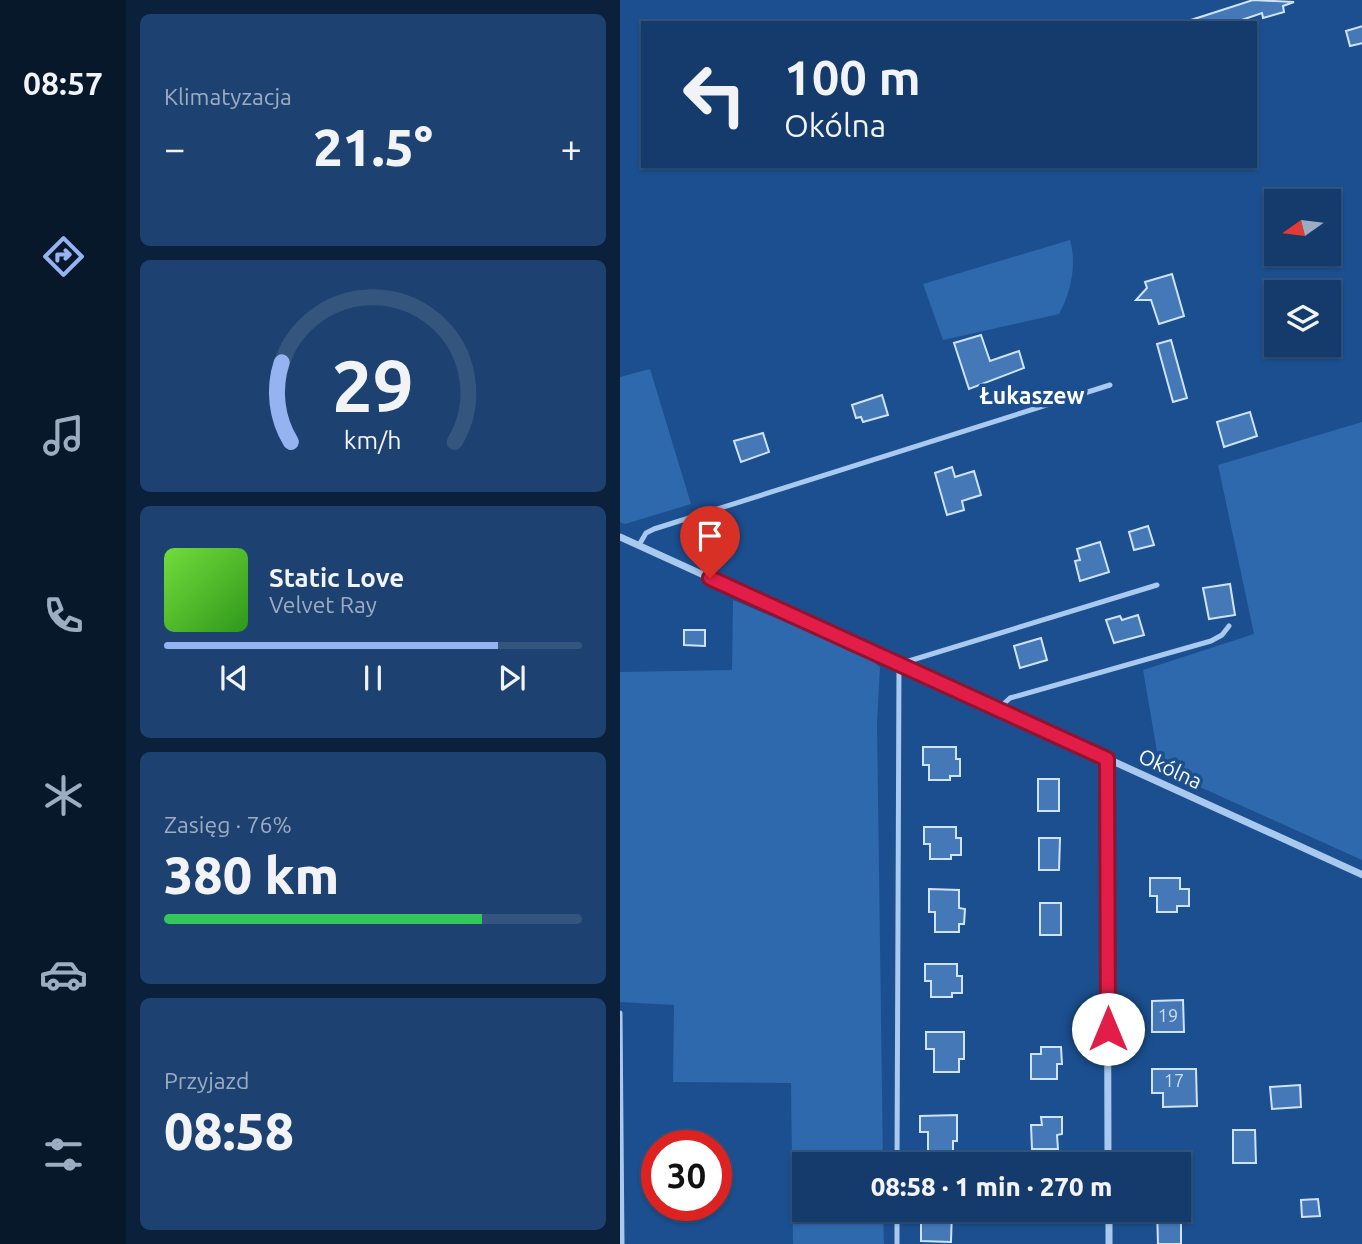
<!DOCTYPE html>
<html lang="pl">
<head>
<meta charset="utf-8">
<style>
	:root { --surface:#143b6b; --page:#1d4271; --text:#f1f3f6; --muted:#9dadc1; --line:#33557e; --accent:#95b2f1 }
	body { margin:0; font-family:Ubuntu,sans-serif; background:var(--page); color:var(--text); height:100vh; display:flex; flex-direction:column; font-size:26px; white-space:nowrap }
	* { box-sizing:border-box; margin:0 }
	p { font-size:23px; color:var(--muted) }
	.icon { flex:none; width:38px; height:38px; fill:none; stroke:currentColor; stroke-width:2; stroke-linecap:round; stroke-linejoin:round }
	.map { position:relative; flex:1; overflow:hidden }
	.panel { display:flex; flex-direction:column; gap:14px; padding:14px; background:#0b203b; width:494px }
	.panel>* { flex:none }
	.top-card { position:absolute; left:21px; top:21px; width:616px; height:147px; border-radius:0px; box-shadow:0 2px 5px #0004,0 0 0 2px var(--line); background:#143b6b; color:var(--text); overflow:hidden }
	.needle { width:46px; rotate:256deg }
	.tools { position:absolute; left:644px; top:189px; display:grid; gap:14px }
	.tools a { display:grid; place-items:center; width:77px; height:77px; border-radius:0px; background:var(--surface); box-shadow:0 2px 5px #0004,0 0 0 2px var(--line); font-size:35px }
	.speed { position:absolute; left:21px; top:1130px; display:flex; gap:14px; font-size:35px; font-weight:700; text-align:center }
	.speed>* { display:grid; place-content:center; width:91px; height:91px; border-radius:50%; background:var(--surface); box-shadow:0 2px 5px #0004,0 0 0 2px var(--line); line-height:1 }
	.speed .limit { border:10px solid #d22; background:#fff; color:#111 }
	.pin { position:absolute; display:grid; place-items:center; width:60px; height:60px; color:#fff; margin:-72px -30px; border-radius:50% 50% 50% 0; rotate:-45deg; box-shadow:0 0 7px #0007 }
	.pin .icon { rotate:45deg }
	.me { position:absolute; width:77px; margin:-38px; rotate:0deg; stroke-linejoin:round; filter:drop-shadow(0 0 5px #0008) }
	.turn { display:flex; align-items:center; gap:24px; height:147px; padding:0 28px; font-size:32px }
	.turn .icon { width:91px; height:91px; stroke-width:2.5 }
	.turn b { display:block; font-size:49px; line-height:60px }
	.big { font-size:52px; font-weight:800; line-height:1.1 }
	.panel .widget { flex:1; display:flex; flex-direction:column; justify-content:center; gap:10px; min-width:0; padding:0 24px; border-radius:10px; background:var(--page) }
	.panel .dial { align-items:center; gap:0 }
	.dial svg { height:182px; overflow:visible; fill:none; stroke:var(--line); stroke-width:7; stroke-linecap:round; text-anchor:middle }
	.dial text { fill:var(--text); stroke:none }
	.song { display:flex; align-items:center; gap:21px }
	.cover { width:84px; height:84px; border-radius:10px; background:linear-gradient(135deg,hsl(100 70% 55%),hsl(110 70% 35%)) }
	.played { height:7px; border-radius:4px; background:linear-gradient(90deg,var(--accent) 80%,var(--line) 80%) }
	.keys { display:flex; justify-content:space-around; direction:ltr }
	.heat { display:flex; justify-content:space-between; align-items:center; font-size:38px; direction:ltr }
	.charge { height:10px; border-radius:5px; background:linear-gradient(90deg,#34c759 76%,var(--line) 0) }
	.trip { position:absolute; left:172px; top:1152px; width:399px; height:70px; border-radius:0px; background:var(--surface); box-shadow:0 2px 5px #0004,0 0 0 2px var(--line); font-weight:800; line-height:70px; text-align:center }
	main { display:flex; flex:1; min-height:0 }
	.menu { display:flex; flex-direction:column; width:126px; justify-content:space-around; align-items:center; background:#08182b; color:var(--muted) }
	.menu .icon { width:49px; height:49px }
	.menu .selected { color:var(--accent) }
	.menu b { font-size:32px; color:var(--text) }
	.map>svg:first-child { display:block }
</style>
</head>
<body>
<main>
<nav class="menu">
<b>08:57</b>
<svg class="icon selected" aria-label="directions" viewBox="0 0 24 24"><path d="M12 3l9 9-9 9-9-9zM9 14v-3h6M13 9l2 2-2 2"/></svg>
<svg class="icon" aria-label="music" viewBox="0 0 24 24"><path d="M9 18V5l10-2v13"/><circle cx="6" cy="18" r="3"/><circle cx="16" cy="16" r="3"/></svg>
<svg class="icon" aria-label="phone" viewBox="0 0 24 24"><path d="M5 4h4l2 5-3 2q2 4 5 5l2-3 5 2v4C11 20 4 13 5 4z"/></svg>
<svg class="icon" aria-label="climate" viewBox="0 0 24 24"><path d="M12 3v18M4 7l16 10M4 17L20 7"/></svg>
<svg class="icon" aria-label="car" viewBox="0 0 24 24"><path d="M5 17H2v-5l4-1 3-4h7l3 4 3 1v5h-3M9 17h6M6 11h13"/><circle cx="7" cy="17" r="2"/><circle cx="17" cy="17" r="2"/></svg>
<svg class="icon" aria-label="filters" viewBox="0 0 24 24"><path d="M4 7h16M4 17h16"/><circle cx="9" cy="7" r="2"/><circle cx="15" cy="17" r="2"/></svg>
</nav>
<section class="panel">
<div class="widget"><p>Klimatyzacja</p>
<div class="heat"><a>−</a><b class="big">21.5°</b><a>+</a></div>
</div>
<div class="widget dial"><svg viewBox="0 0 100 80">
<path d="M14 69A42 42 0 1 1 86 69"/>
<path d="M14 69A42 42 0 0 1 10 34" stroke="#95b2f1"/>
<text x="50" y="56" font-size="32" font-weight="700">29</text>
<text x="50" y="72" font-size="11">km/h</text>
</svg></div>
<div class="widget">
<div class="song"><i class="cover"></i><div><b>Static Love</b><p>Velvet Ray</p></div></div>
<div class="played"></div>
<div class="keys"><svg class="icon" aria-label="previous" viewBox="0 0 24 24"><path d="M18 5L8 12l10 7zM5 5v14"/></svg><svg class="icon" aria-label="pause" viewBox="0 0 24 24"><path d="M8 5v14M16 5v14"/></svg><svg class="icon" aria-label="next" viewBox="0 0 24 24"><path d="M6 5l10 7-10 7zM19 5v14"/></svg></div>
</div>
<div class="widget"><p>Zasięg · 76%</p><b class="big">380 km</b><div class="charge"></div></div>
<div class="widget"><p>Przyjazd</p><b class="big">08:58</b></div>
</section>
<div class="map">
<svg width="743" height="1244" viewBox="0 0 743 1244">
	<rect width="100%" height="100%" fill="#1b4f8f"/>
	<!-- green -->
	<path fill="#2e69ad" d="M450 240C457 264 451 293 439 314L323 340 303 284Z
		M30 369 71 504 5 524 0 522V377Z
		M742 422H743L742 860 540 769 523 670 634 634 598 465Z
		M113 600 247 657 260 667 257 722 263 1164H184V1209H263L264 1244H173L171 1083 53 1082 54 1005 0 1002V672L112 670Z"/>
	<!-- building -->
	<path fill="#4478b7" stroke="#cfe3fa" stroke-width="2" d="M633 0 674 2 663 6 664 12 643 18 642 13 613 23H572L571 20Z
		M743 26V43L730 46 726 31Z
		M552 274 564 316 539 324 531 300H516L527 288 525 282Z
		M361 335 370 361 399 351 404 368 349 389 334 343Z
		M551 340 567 398 553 402 537 344Z
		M262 395 268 415 243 422 241 417 236 418 232 405Z
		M630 412 637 436 604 447 597 422Z
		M143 433 149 452 121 462 114 441Z
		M332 467 335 477 354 471 361 495 342 501 344 510 327 515 315 473Z
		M528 526 534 545 514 550 509 532Z
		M480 542 489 572 460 581 455 561 460 560 457 549Z
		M610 584 615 615 589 619 583 588Z
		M518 615 524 635 494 643 486 620 500 616 502 620Z
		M64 630H85V646L64 645Z
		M421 638 427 660 400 668 394 646Z
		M303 747H336V759H340V776H330V780H309V765H303Z
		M418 779H439V811H418Z
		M304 827H336V838H341V855H331V859H310V844H304Z
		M419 838H440L439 870H419Z
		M530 878H560V889H569V906H557V912H537V896H530Z
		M309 889 339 890V908L345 909 344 924H339V932H315V912H309Z
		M420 903H441V935H420Z
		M305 964H337V976H342V993H332V997H311V981H305Z
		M563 1000 564 1032H532V1001Z
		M306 1032H344V1059H339V1072H314V1049H306Z
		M421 1047H441L442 1064H437V1079H411V1054H421Z
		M532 1069H576L577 1106 543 1107V1093H532Z
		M680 1085 681 1107 652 1109 650 1087Z
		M337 1115V1141H333V1155H308V1132H300V1116Z
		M421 1117H442V1134L437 1135 438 1149H412L411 1125H422Z
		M613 1130H635L636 1163H613Z
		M698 1199 700 1216 682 1217 681 1200Z
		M305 1209H332L331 1242 301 1241V1223H305Z
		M537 1209H561V1244H538Z"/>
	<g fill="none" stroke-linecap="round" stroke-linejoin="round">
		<!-- lane -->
		<path stroke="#a9c9ee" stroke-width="5" d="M19 545 26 533 34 529 490 385
			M378 709 390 698 591 641 602 635 609 626
			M0 1013 2 1244
			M277 1164 279 664 537 585
			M277 1244V1209"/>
		<!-- street -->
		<path stroke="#a9c9ee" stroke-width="7" d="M0 537 743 875
			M487 759 488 1164
			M489 1209V1244"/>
	</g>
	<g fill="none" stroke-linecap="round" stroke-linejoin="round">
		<defs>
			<path id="route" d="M90 578 487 759 488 1029"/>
		</defs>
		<!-- route casing -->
		<use href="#route" stroke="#92132f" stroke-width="18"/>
		<!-- route -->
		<use href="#route" stroke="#e11d48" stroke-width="12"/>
	</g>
	<g text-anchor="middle" stroke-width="7" stroke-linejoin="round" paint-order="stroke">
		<!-- number labels -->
		<g font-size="18" fill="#d0dded">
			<text x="548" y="1022">19</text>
			<text x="554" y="1087">17</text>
		</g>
		<!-- street labels -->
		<g font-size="21" fill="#fff" stroke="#1b4f8f">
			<text transform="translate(550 769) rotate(25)" y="7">Okólna</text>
		</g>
		<!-- neighbourhood labels -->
		<g font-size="23" font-weight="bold" fill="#fff" stroke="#1b4f8f">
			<text x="412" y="404">Łukaszew</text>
		</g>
	</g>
</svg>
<div class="tools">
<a><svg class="needle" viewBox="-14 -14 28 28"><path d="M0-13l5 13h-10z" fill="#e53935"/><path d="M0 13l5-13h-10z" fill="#9dadc1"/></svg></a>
<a><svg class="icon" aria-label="layers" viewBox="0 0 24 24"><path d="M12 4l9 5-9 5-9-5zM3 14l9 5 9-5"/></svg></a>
</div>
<div class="speed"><div class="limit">30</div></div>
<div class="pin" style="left:90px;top:578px;background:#d93025"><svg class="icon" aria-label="arrive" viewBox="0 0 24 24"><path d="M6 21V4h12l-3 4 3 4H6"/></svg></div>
<svg class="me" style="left:488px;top:1029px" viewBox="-20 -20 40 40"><circle r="19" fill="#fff"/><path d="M0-13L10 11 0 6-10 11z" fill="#e11d48"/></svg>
<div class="trip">08:58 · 1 min · 270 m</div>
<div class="top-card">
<div class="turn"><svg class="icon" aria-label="left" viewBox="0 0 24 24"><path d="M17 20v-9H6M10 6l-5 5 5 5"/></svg><div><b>100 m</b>Okólna</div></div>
</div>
</div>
</main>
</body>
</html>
